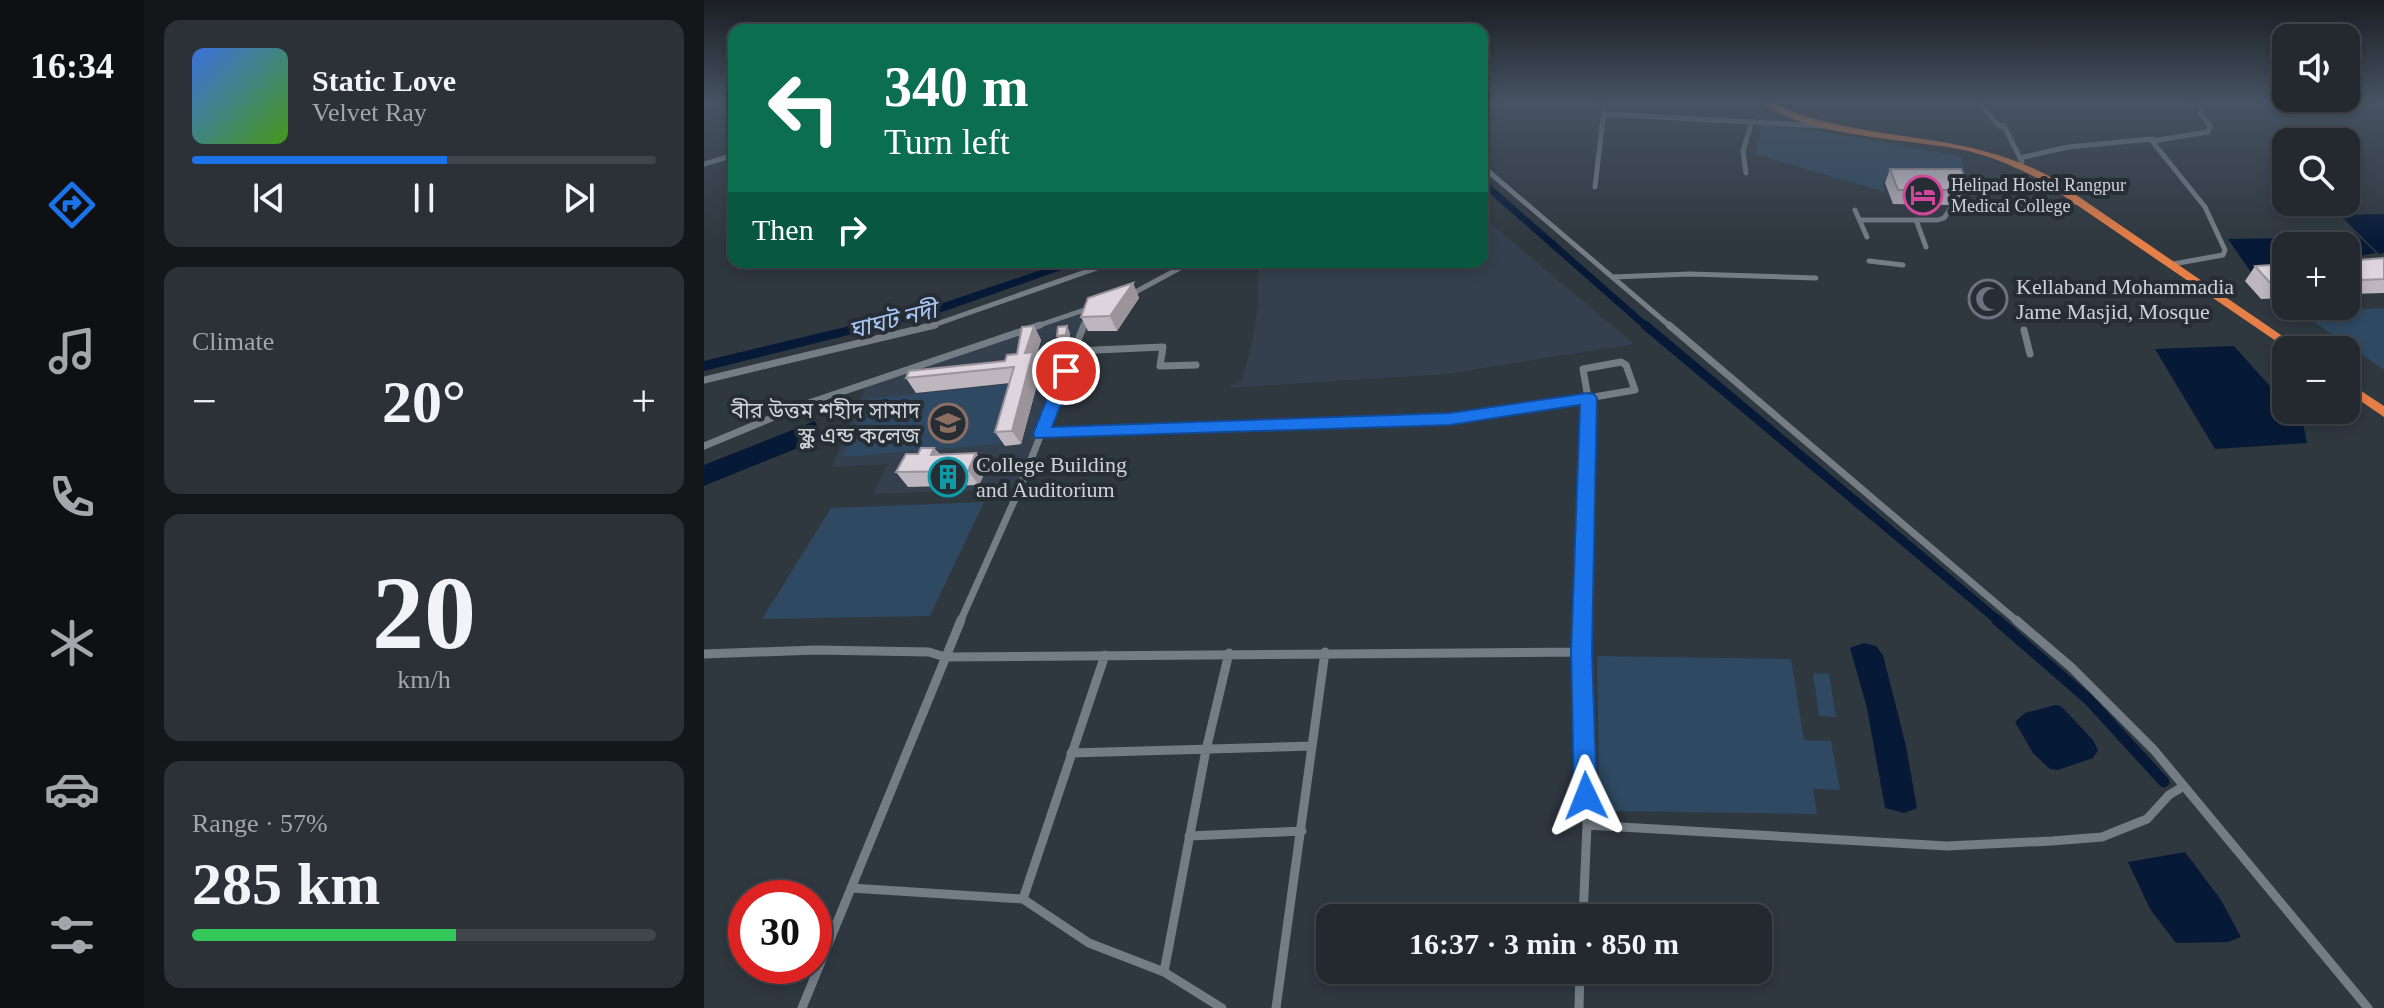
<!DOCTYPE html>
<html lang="en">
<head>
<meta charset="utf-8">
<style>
	:root { --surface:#23292f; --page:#2b3137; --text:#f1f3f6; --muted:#a3a6aa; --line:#40454b; --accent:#1a73e8 }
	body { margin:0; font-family:"Times New Roman","Noto Sans Bengali",serif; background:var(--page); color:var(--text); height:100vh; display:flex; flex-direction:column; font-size:30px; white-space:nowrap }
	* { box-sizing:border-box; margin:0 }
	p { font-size:26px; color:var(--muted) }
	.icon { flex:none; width:44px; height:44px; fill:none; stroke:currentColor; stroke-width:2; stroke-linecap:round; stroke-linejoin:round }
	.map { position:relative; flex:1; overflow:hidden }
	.panel { display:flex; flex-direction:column; gap:20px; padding:20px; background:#13171a; width:560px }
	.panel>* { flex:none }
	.banner { position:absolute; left:24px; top:24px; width:760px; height:244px; border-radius:16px; box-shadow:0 4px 12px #0003,0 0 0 2px var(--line); background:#0b6e4f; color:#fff; overflow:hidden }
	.buttons { position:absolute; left:1568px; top:24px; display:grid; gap:16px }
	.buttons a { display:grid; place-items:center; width:88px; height:88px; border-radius:16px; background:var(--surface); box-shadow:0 4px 12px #0003,0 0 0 2px var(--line); font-size:40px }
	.speed { position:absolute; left:24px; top:880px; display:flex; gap:16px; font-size:40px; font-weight:700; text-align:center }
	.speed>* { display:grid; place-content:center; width:104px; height:104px; border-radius:50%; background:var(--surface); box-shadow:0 4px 12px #0003,0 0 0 2px var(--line); line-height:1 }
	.speed .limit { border:12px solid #d22; background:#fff; color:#111 }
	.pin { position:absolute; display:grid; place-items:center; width:68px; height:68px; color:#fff; margin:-34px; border:4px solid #fff; border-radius:50%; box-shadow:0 2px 8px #0007 }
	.me { position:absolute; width:88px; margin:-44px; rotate:358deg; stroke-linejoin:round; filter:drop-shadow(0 0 6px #0008) }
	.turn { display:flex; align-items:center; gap:28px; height:168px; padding:0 24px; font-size:36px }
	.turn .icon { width:104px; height:104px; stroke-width:2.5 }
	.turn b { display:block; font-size:56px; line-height:68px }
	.then { display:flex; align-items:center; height:76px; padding:0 24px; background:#0003; gap:16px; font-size:30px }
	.big { font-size:60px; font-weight:600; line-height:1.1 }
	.panel .widget { flex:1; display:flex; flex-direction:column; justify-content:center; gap:12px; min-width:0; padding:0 28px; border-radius:16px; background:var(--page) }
	.panel .dial { align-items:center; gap:0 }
	.dial b { font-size:104px; line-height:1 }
	.song { display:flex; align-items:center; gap:24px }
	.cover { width:96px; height:96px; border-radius:12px; background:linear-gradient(135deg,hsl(220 70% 55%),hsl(100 70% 35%)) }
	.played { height:8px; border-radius:4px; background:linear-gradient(90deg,var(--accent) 55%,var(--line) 55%) }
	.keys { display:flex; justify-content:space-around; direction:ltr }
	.heat { display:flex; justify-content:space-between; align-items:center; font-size:44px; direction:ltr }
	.charge { height:12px; border-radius:6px; background:linear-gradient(90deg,#34c759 57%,var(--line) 0) }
	.trip { position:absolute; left:612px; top:904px; width:456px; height:80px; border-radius:16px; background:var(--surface); box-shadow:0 4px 12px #0003,0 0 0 2px var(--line); font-weight:600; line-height:80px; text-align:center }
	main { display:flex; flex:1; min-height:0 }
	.dock { display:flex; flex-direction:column; width:144px; justify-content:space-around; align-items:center; background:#0e1013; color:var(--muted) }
	.dock .icon { width:56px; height:56px }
	.dock .current { color:var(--accent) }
	.dock b { font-size:36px; color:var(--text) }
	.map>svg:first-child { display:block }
</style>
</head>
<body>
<main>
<nav class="dock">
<b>16:34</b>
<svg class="icon current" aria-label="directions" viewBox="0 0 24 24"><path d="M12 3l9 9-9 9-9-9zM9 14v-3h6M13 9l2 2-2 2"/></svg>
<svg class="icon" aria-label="music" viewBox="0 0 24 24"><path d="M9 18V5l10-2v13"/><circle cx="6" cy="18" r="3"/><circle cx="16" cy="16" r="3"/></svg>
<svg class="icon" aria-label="phone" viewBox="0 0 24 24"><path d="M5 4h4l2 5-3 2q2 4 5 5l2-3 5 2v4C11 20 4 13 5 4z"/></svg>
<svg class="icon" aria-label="climate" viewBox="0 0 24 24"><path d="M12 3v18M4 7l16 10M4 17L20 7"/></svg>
<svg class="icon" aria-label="car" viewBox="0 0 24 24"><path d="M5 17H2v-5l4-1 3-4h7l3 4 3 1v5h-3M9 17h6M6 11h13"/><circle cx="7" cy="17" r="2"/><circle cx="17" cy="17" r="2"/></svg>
<svg class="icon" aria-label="filters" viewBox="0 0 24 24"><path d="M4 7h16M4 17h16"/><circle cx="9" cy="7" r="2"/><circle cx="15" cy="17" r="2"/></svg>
</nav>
<section class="panel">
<div class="widget">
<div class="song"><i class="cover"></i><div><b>Static Love</b><p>Velvet Ray</p></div></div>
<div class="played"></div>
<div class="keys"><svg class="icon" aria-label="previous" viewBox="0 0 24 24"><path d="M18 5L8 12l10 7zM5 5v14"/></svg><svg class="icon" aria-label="pause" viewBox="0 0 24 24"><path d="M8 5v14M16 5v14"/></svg><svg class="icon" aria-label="next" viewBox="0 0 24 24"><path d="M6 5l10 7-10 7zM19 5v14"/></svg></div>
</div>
<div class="widget"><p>Climate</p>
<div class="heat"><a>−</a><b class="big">20°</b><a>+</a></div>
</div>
<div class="widget dial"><b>20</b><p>km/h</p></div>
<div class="widget"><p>Range · 57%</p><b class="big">285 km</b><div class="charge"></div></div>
</section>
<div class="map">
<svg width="1680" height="1008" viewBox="0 0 1680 1008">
	<rect width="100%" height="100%" fill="#2f373f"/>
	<!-- built -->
	<path fill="#34404d" d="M778 216 930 344 742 374 523 388 538 380 548 344 554 303 553 262H778Z
		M438 291 413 331 378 332 315 489 169 494 184 464 128 467 163 383Z"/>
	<!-- green -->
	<path fill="#2f4962" d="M1058 125 1112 131 1256 156 1264 182 1178 181 1181 192 1051 154Z
		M1680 308V370L1597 313Z
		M314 383 296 444 138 457 164 399Z
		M280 502 226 616 58 619 127 508Z
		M893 656 1087 659 1100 740 1127 741 1136 790 1109 789 1113 814 905 811 895 777Z
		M1109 673 1125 674 1132 717 1115 716Z"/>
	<!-- water -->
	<path fill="#061a37" d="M1680 214V253L1675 254 1636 215Z
		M1651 233 1672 253 1643 258 1642 246H1636L1628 234Z
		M1577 238 1587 246H1582V267L1547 272 1524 239Z
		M1530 346 1582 404V410H1587L1599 423 1603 443 1511 449 1451 349Z
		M111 421 118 438 0 486V465Z
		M1160 643 1172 646 1179 655 1202 746 1213 808 1200 813 1181 808 1163 708 1146 648Z
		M1351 705 1357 706 1389 740 1394 750 1389 758 1354 770 1346 769 1329 753 1311 722 1321 713Z
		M1481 852 1517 900 1537 937 1524 942 1472 943 1446 909 1424 862Z"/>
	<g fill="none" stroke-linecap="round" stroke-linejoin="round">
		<!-- canal-far2 -->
		<path stroke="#061a37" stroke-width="7" d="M778 182 943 327"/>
		<!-- canal-far1 -->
		<path stroke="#061a37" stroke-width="9" d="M941 325 1296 622"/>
		<!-- canal -->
		<path stroke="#061a37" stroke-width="11" d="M1293 620 1385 700 1460 782"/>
		<!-- river -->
		<path fill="#061a37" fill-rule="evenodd" d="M361 262H380L241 311 0 371V361L233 305Z"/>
		<!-- street-far2 -->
		<path stroke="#747d86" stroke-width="5" d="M1274 101 1295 126H1300L1318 162
			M899 114 1120 126
			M1316 158 1364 147 1448 139
			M0 164 30 155
			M778 166 967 327
			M1042 173 1039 151 1048 121
			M891 187 900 110 899 103 894 101
			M1151 210 1163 237
			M1156 220H1234L1240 218 1247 208 1375 202
			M1212 220 1222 247
			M1165 261 1199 265
			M1469 264 1519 255 1521 250 1501 207 1448 141 1504 132 1506 126 1497 114 1498 106 1483 101
			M909 277 986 274 1112 278
			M424 296 487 262
			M224 327 410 262
			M330 327 386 308
			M379 327 384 315"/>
		<!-- street-far1 -->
		<path stroke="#747d86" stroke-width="7" d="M965 325 1314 622
			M1320 330 1326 354
			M370 351 459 347 456 366 492 365
			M917 362 922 365 931 390 884 398 879 369Z
			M0 380 231 325
			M337 434 746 419 884 398
			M0 446 99 405 336 325
			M256 622 315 490 380 325
			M879 622 884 398"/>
		<!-- street -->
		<path stroke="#747d86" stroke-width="9" d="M879 620 883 825 879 918
			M1312 620 1367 667 1450 750 1664 1008
			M0 654 112 650 225 652 241 657 878 652
			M367 753 608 746
			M883 825 1243 846 1348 841 1398 837 1443 819 1465 795 1480 786
			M485 836 598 831
			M147 888 319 899 385 943 460 972 518 1008
			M319 899 401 655
			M460 972 502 750 525 653
			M98 1008 257 620
			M572 1008 621 652
			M875 1008 876 970"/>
		<!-- highway -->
		<path fill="#e67e47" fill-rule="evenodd" d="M1054 101C1068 101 1077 107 1089 112 1103 117 1117 121 1131 124 1206 141 1271 138 1343 175L1599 350H1585L1335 179C1310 166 1284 155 1255 149 1196 138 1103 137 1054 101Z
			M1642 381 1680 406V417L1642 391Z"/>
	</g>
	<!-- wall -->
	<path fill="#beb6be" d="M1186 169H1257L1260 202 1243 205 1189 204 1181 183Z
		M1680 258V293L1646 294 1642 290V261Z
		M1582 264V298L1557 299 1541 281 1551 266Z
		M429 283 435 298 413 331H384L377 317Z
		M330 326 337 340 332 357 338 366 317 444 301 446 291 432 306 383 212 393 202 378 301 361 313 354Z
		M230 448 236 454 272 453 283 468 275 485 204 487 192 472 214 454Z"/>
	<!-- shaded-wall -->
	<path fill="#9b949b" d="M1266 187 1260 202 1243 205 1248 190Z
		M429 283 435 298 413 331 406 316Z
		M330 326 337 340 332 357 338 366 317 444 308 431 321 353Z
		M363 326 366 333V342L357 344 353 336Z
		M230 448 241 462 227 455Z
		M272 453 283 468 275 485 264 471Z"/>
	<!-- building -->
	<path fill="#ddd4dd" stroke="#9b949b" stroke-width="2" d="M1186 169H1257L1266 187 1248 190H1194Z
		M1680 258V279L1659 280 1642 263V261Z
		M1582 264V284L1568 285 1551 266Z
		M429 283 406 316 377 317 384 298Z
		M330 326 321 353 329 352 308 431 291 432 310 367 202 378 205 371 301 361 303 355 313 354 318 327Z
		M363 326 362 335 353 336 354 327Z
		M217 448H230L227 455 272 453 264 471 192 472 202 454H214Z"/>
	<!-- sky -->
	<linearGradient id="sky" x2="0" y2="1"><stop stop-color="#1a1e23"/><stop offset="0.42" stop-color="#475363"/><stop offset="1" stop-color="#475363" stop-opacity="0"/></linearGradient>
	<rect width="1680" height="242" fill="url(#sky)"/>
	<!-- route -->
	<path fill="#1a73e8" stroke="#114b97" stroke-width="2" d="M362 366 370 371 348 427 746 413 884 393 890 394 893 398 888 652 893 796 890 804 882 807 874 804 870 796 867 652 876 405 746 425 331 438 329 434 354 371Z"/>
	<!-- icons -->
	<defs>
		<symbol id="hotel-ring" viewBox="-11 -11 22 22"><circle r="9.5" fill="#262d34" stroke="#d1479c" stroke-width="1.5"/><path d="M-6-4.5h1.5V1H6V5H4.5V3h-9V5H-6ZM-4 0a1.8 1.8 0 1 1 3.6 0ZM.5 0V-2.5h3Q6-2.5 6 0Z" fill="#d1479c"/></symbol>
		<symbol id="mosque-ring" viewBox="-11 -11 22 22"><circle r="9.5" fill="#262d34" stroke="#6b7280" stroke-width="1.5"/><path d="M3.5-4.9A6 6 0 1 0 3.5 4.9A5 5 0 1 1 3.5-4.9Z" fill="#6b7280"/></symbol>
		<symbol id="university-ring" viewBox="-11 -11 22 22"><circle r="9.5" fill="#262d34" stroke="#8d6e63" stroke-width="1.5"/><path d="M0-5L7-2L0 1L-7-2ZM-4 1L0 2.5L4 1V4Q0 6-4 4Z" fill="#8d6e63"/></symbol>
		<symbol id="building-ring" viewBox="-11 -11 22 22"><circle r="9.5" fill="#262d34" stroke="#0f9aa8" stroke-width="1.5"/><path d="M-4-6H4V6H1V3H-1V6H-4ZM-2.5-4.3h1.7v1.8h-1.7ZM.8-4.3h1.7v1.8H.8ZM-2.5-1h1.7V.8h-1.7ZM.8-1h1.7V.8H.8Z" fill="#0f9aa8"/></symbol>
	</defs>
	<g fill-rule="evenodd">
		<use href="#hotel-ring" x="1197" y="173" width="44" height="44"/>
		<use href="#mosque-ring" x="1262" y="277" width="44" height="44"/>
		<use href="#university-ring" x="222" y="401" width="44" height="44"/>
		<use href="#building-ring" x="222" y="455" width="44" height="44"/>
	</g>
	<g text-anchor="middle" stroke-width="8" stroke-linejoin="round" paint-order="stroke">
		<!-- far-poi labels -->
		<g font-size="18" fill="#ced3d8" stroke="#262d34" text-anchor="start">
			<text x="1247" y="191">Helipad Hostel Rangpur<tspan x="1247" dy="21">Medical College</tspan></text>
		</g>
		<!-- poi labels -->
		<g font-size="22" fill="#ced3d8" stroke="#262d34" text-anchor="start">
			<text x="1312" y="294">Kellaband Mohammadia<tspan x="1312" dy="25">Jame Masjid, Mosque</tspan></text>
			<text x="216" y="418" text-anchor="end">বীর উত্তম শহীদ সামাদ<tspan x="216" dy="25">স্কুল এন্ড কলেজ</tspan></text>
			<text x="272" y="472">College Building<tspan x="272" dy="25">and Auditorium</tspan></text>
		</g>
		<!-- water labels -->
		<g font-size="24" font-style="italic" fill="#a8c7f5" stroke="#262d34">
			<text transform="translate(189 320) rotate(-14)" y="8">ঘাঘট নদী</text>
		</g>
	</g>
</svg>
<div class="buttons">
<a><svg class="icon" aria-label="sound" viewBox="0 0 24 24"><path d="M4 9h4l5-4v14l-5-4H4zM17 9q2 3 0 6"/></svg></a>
<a><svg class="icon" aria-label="search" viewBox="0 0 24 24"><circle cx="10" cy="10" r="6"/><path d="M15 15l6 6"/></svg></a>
<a>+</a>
<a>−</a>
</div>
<div class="speed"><div class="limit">30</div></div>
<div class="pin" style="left:362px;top:371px;background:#d93025"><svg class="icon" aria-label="arrive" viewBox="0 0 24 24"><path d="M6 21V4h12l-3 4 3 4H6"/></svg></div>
<svg class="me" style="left:882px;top:796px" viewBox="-20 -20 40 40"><path d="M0-17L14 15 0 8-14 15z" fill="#1a73e8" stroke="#fff" stroke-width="4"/></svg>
<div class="trip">16:37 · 3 min · 850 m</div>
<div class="banner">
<div class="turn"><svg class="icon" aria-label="left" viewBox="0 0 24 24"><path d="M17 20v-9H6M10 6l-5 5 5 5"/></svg><div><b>340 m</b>Turn left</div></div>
<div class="then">Then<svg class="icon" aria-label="right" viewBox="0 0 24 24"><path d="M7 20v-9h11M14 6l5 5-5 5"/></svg></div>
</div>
</div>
</main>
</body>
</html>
